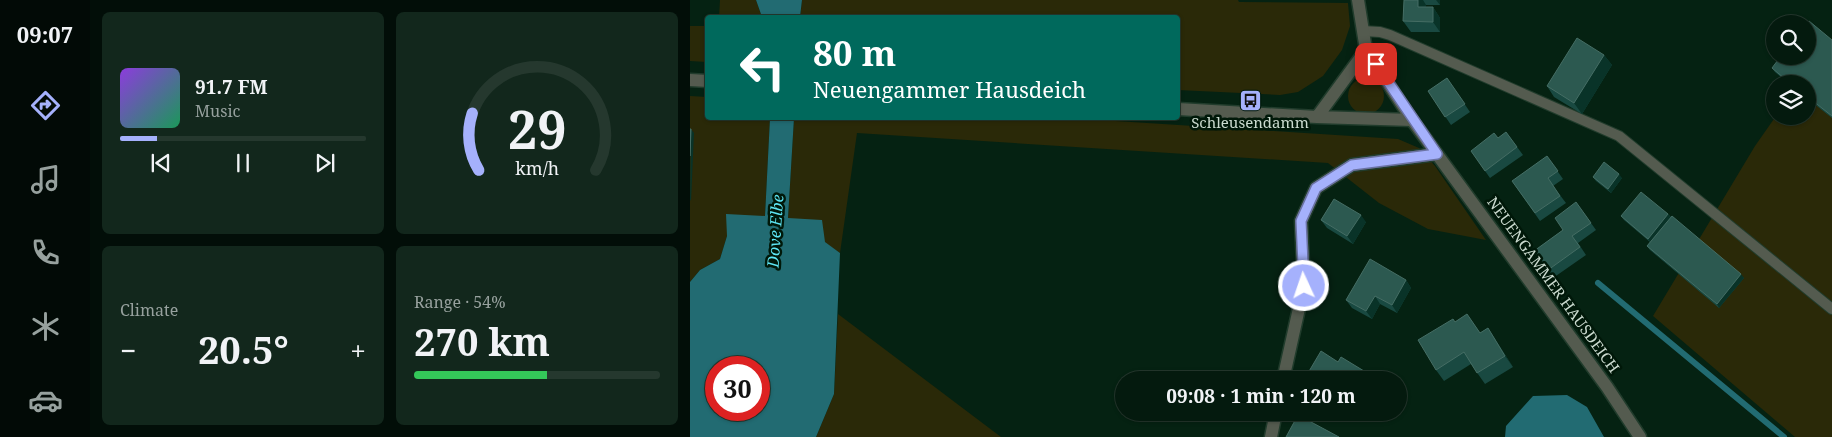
<!DOCTYPE html>
<html lang="en">
<head>
<meta charset="utf-8">
<style>
	:root { --surface:#041a0e; --page:#12271c; --text:#f1f3f6; --muted:#97a19e; --line:#25382e; --accent:#a5b1fc }
	body { margin:0; font-family:"Noto Serif",serif; background:var(--page); color:var(--text); height:100vh; display:flex; flex-direction:column; font-size:19px; white-space:nowrap }
	* { box-sizing:border-box; margin:0 }
	p { font-size:16px; color:var(--muted) }
	.icon { flex:none; width:28px; height:28px; fill:none; stroke:currentColor; stroke-width:2; stroke-linecap:round; stroke-linejoin:round }
	.map { position:relative; flex:1; overflow:hidden }
	.sheet { display:flex; flex-direction:column; gap:12px; padding:12px; background:#020e08; width:600px }
	.sheet>* { flex:none }
	.top-card { position:absolute; left:15px; top:15px; width:475px; height:105px; border-radius:5px; box-shadow:0 1px 4px #0004,0 0 0 1px var(--line); background:#00695c; color:#fff; overflow:hidden }
	.tools { position:absolute; left:1076px; top:15px; display:grid; gap:10px }
	.tools a { display:grid; place-items:center; width:50px; height:50px; border-radius:50%; background:var(--surface); box-shadow:0 1px 4px #0004,0 0 0 1px var(--line); font-size:25px }
	.speed { position:absolute; left:15px; top:356px; display:flex; gap:10px; font-size:25px; font-weight:700; text-align:center }
	.speed>* { display:grid; place-content:center; width:65px; height:65px; border-radius:50%; background:var(--surface); box-shadow:0 1px 4px #0004,0 0 0 1px var(--line); line-height:1 }
	.speed .limit { border:8px solid #d22; background:#fff; color:#111 }
	.pin { position:absolute; display:grid; place-items:center; width:42px; height:42px; color:#fff; margin:-21px; border-radius:10px; box-shadow:0 2px 8px #0006 }
	.me { position:absolute; width:55px; margin:-28px; rotate:357deg; stroke-linejoin:round; filter:drop-shadow(0 0 4px #0008) }
	.turn { display:flex; align-items:center; gap:18px; height:105px; padding:0 25px; font-size:22px }
	.turn .icon { width:65px; height:65px; stroke-width:2.5 }
	.turn b { display:block; font-size:35px; line-height:42px }
	.big { font-size:38px; font-weight:700; line-height:1.1 }
	.sheet .widget { flex:1; display:flex; flex-direction:column; justify-content:center; gap:8px; min-width:0; padding:0 18px; border-radius:8px; background:var(--page) }
	.sheet .dial { align-items:center; gap:0 }
	.dial svg { height:130px; overflow:visible; fill:none; stroke:var(--line); stroke-width:7; stroke-linecap:round; text-anchor:middle }
	.dial text { fill:var(--text); stroke:none }
	.song { display:flex; align-items:center; gap:15px }
	.cover { width:60px; height:60px; border-radius:8px; background:linear-gradient(135deg,hsl(270 70% 55%),hsl(150 70% 35%)) }
	.played { height:5px; border-radius:2px; background:linear-gradient(90deg,var(--accent) 15%,var(--line) 15%) }
	.keys { display:flex; justify-content:space-around; direction:ltr }
	.heat { display:flex; justify-content:space-between; align-items:center; font-size:28px; direction:ltr }
	.charge { height:8px; border-radius:4px; background:linear-gradient(90deg,#34c759 54%,var(--line) 0) }
	.sheet .tiles { flex:1; display:grid; gap:12px; grid-template-columns:repeat(2,1fr) }
	.trip { position:absolute; left:425px; top:371px; width:292px; height:50px; border-radius:25px; background:var(--surface); box-shadow:0 1px 4px #0004,0 0 0 1px var(--line); font-weight:700; line-height:50px; text-align:center }
	main { display:flex; flex:1; min-height:0 }
	.tab-bar { display:flex; flex-direction:column; width:90px; justify-content:space-around; align-items:center; background:#020a06; color:var(--muted) }
	.tab-bar .icon { width:35px; height:35px }
	.tab-bar .selected { color:var(--accent) }
	.tab-bar b { font-size:22px; color:var(--text) }
	.map>svg:first-child { display:block }
</style>
</head>
<body>
<main>
<nav class="tab-bar">
<b>09:07</b>
<svg class="icon selected" aria-label="directions" viewBox="0 0 24 24"><path d="M12 3l9 9-9 9-9-9zM9 14v-3h6M13 9l2 2-2 2"/></svg>
<svg class="icon" aria-label="music" viewBox="0 0 24 24"><path d="M9 18V5l10-2v13"/><circle cx="6" cy="18" r="3"/><circle cx="16" cy="16" r="3"/></svg>
<svg class="icon" aria-label="phone" viewBox="0 0 24 24"><path d="M5 4h4l2 5-3 2q2 4 5 5l2-3 5 2v4C11 20 4 13 5 4z"/></svg>
<svg class="icon" aria-label="climate" viewBox="0 0 24 24"><path d="M12 3v18M4 7l16 10M4 17L20 7"/></svg>
<svg class="icon" aria-label="car" viewBox="0 0 24 24"><path d="M5 17H2v-5l4-1 3-4h7l3 4 3 1v5h-3M9 17h6M6 11h13"/><circle cx="7" cy="17" r="2"/><circle cx="17" cy="17" r="2"/></svg>
</nav>
<section class="sheet">
<div class="tiles">
<div class="widget">
<div class="song"><i class="cover"></i><div><b>91.7 FM</b><p>Music</p></div></div>
<div class="played"></div>
<div class="keys"><svg class="icon" aria-label="previous" viewBox="0 0 24 24"><path d="M18 5L8 12l10 7zM5 5v14"/></svg><svg class="icon" aria-label="pause" viewBox="0 0 24 24"><path d="M8 5v14M16 5v14"/></svg><svg class="icon" aria-label="next" viewBox="0 0 24 24"><path d="M6 5l10 7-10 7zM19 5v14"/></svg></div>
</div>
<div class="widget dial"><svg viewBox="0 0 100 80">
<path d="M14 69A42 42 0 1 1 86 69"/>
<path d="M14 69A42 42 0 0 1 10 34" stroke="#a5b1fc"/>
<text x="50" y="56" font-size="32" font-weight="700">29</text>
<text x="50" y="72" font-size="11">km/h</text>
</svg></div>
<div class="widget"><p>Climate</p>
<div class="heat"><a>−</a><b class="big">20.5°</b><a>+</a></div>
</div>
<div class="widget"><p>Range · 54%</p><b class="big">270 km</b><div class="charge"></div></div>
</div>
</section>
<div class="map">
<svg width="1142" height="437" viewBox="0 0 1142 437">
	<rect width="100%" height="100%" fill="#052212"/>
	<!-- green -->
	<path fill="#2a2908" d="M30 0H66L72 17 29 18Z
		M112 0H548L549 2 658 3 660 26 652 50 633 76 608 92 590 95 488 90V18H110Z
		M0 26H17V62L0 61Z
		M1142 38V437H1105L963 316 1065 146 1086 116H1118V84H1109Z
		M658 96a18 18 0 1 1 36 0a18 18 0 1 1-36 0Z
		M0 96 17 97 18 118H80L75 216 37 236 30 259 10 270 0 282Z
		M104 118H379L708 139 729 148 745 166 796 240 738 229 689 203 638 163 167 133 150 253 98 218Z
		M148 314 311 437H126L144 394Z"/>
	<!-- water -->
	<path fill="#226b72" fill-rule="evenodd" d="M66 0H112L110 17H72Z
		M80 118H104L98 218 132 220 135 242 150 253 144 394 126 437H0V282L10 270 30 259 37 236 36 214 75 216ZM26 368H69V410H26Z
		M877 395 897 407 914 437H815L816 426 843 396Z"/>
	<g fill="none" stroke-linecap="round" stroke-linejoin="round">
		<!-- stream -->
		<path stroke="#226b72" stroke-width="6" d="M908 283 1094 437"/>
		<defs>
			<path id="service" d="M673 31 690 32 700 35 929 136 1142 309"/>
			<path id="minor" d="M722 120 917 387 950 437
				M593 380 614 286 611 221 626 188 662 165 747 154
				M581 437 586 412"/>
			<path id="tertiary" d="M668 0 676 50 722 120
				M0 80 18 81
				M488 109 627 117 722 120
				M627 117 676 50"/>
		</defs>
		<!-- service casing -->
		<use href="#service" stroke="#213c2c" stroke-width="12"/>
		<!-- minor casing -->
		<use href="#minor" stroke="#213c2c" stroke-width="15"/>
		<!-- tertiary casing -->
		<use href="#tertiary" stroke="#213c2c" stroke-width="15"/>
		<!-- service -->
		<use href="#service" stroke="#545b4f" stroke-width="10"/>
		<!-- minor -->
		<use href="#minor" stroke="#545b4f" stroke-width="12"/>
		<!-- tertiary -->
		<use href="#tertiary" stroke="#545b4f" stroke-width="12"/>
	</g>
	<!-- wall -->
	<path fill="#194941" d="M714 0H750V5H736V7H743L750 18V32H721L713 21Z
		M1142 40V118L1118 99V84H1099L1085 72 1082 68Z
		M914 55 922 65 892 114 864 97 857 86Z
		M757 78 780 112 761 125 738 91Z
		M816 132 833 155 800 178 781 151 808 138Z
		M857 156 873 179 863 186 876 203 850 221 822 181Z
		M903 177 932 178 921 193 906 181Z
		M886 202 906 230 888 243 896 255 863 278 844 251 873 230Z
		M978 214 981 217 1054 278 1029 308 960 250 957 246 960 242 934 220 931 216Z
		M631 220 676 222 663 244 637 228Z
		M716 280 721 288 707 313 690 304 682 319 662 308 656 300Z
		M777 314 790 333 798 328 823 367 795 384 781 364 754 381 746 370 765 322Z
		M648 362 680 378 679 380H623L618 373Z"/>
	<!-- shaded-wall -->
	<path fill="#093328" d="M728 0H733L736 5V18L728 7Z
		M746 0H750V5Z
		M743 7 750 18V32L743 22Z
		M914 55 922 65 892 114 884 103Z
		M1 129 4 133 1 201 0 199Z
		M929 174 932 178 921 193 918 189Z
		M978 214 981 218 961 243 958 239Z
		M671 215 676 222 663 244 657 236Z
		M1051 274 1054 278 1029 308 1027 304Z
		M716 280 721 288 707 313 702 305Z
		M685 296 690 304 682 319 676 311Z
		M798 328 805 339 823 367 815 356Z
		M674 371 680 378 679 380H669Z"/>
	<!-- building -->
	<path fill="#2c5950" stroke="#456d64" d="M714 0H728V7H743V22L713 21Z
		M1119 21 1142 40V116L1118 97V84H1101L1082 68 1091 56H1118L1117 24Z
		M887 38 914 55 884 103 857 86Z
		M757 78 775 104 755 117 738 91Z
		M0 129H1L0 156Z
		M816 132 827 147 795 171 781 151 804 133 808 138Z
		M857 156 868 171 858 178 870 196 845 213 822 181Z
		M914 162 929 174 918 189 903 177Z
		M951 192 978 214 958 239 931 216Z
		M644 199 671 215 657 236 631 220Z
		M886 202 901 223 882 236 890 247 858 270 844 251 873 230 865 218Z
		M982 216 1051 274 1027 304 957 246Z
		M680 259 716 280 702 305 685 296 676 311 656 300Z
		M777 314 790 333 798 328 815 356 787 373 774 352 746 370 728 340 763 319 765 322Z
		M631 351 648 362 651 357 674 371 669 380H630L618 373Z
		M608 415 649 437H596Z"/>
	<g fill="none" stroke-linecap="round" stroke-linejoin="round">
		<defs>
			<path id="route" d="M614 286 611 221 626 188 662 165 747 154 686 64"/>
		</defs>
		<!-- route casing -->
		<use href="#route" stroke="#6b73a4" stroke-width="12"/>
		<!-- route -->
		<use href="#route" stroke="#a5b1fc" stroke-width="9"/>
	</g>
	<!-- icons -->
	<defs>
		<symbol id="bus-square" viewBox="-11 -11 22 22"><rect x="-9" y="-9" width="18" height="18" rx="4" fill="#a5b1fc" stroke="#001809"/><path d="M-5-6H5V4H4V6H2V4H-2V6H-4V4H-5ZM-3.5-4V0h7V-4ZM-3.5 1.2v1.5H-2V1.2ZM2 1.2v1.5H3.5V1.2Z" fill="#111"/></symbol>
	</defs>
	<g fill-rule="evenodd">
		<use href="#bus-square" x="548" y="88" width="25" height="25"/>
	</g>
	<g text-anchor="middle" stroke-width="5" stroke-linejoin="round" paint-order="stroke">
		<!-- poi labels -->
		<g font-size="15" fill="#cadacf" stroke="#001809">
			<text x="560" y="128">Schleusendamm</text>
		</g>
		<!-- street labels -->
		<g font-size="15" fill="#cadacf" stroke="#001809">
			<text transform="translate(863 285) rotate(54)" y="5">NEUENGAMMER HAUSDEICH</text>
		</g>
		<!-- water labels -->
		<g font-size="16" font-style="italic" fill="#5de5f3" stroke="#001809">
			<text transform="translate(85 231) rotate(-86)" y="6">Dove Elbe</text>
		</g>
	</g>
</svg>
<div class="tools">
<a><svg class="icon" aria-label="search" viewBox="0 0 24 24"><circle cx="10" cy="10" r="6"/><path d="M15 15l6 6"/></svg></a>
<a><svg class="icon" aria-label="layers" viewBox="0 0 24 24"><path d="M12 4l9 5-9 5-9-5zM3 14l9 5 9-5"/></svg></a>
</div>
<div class="speed"><div class="limit">30</div></div>
<div class="pin" style="left:686px;top:64px;background:#d93025"><svg class="icon" aria-label="arrive" viewBox="0 0 24 24"><path d="M6 21V4h12l-3 4 3 4H6"/></svg></div>
<svg class="me" style="left:614px;top:286px" viewBox="-20 -20 40 40"><circle r="17" fill="#a5b1fc" stroke="#fff" stroke-width="3"/><path d="M0-11L8 9 0 5-8 9z" fill="#fff"/></svg>
<div class="trip">09:08 · 1 min · 120 m</div>
<div class="top-card">
<div class="turn"><svg class="icon" aria-label="left" viewBox="0 0 24 24"><path d="M17 20v-9H6M10 6l-5 5 5 5"/></svg><div><b>80 m</b>Neuengammer Hausdeich</div></div>
</div>
</div>
</main>
</body>
</html>
